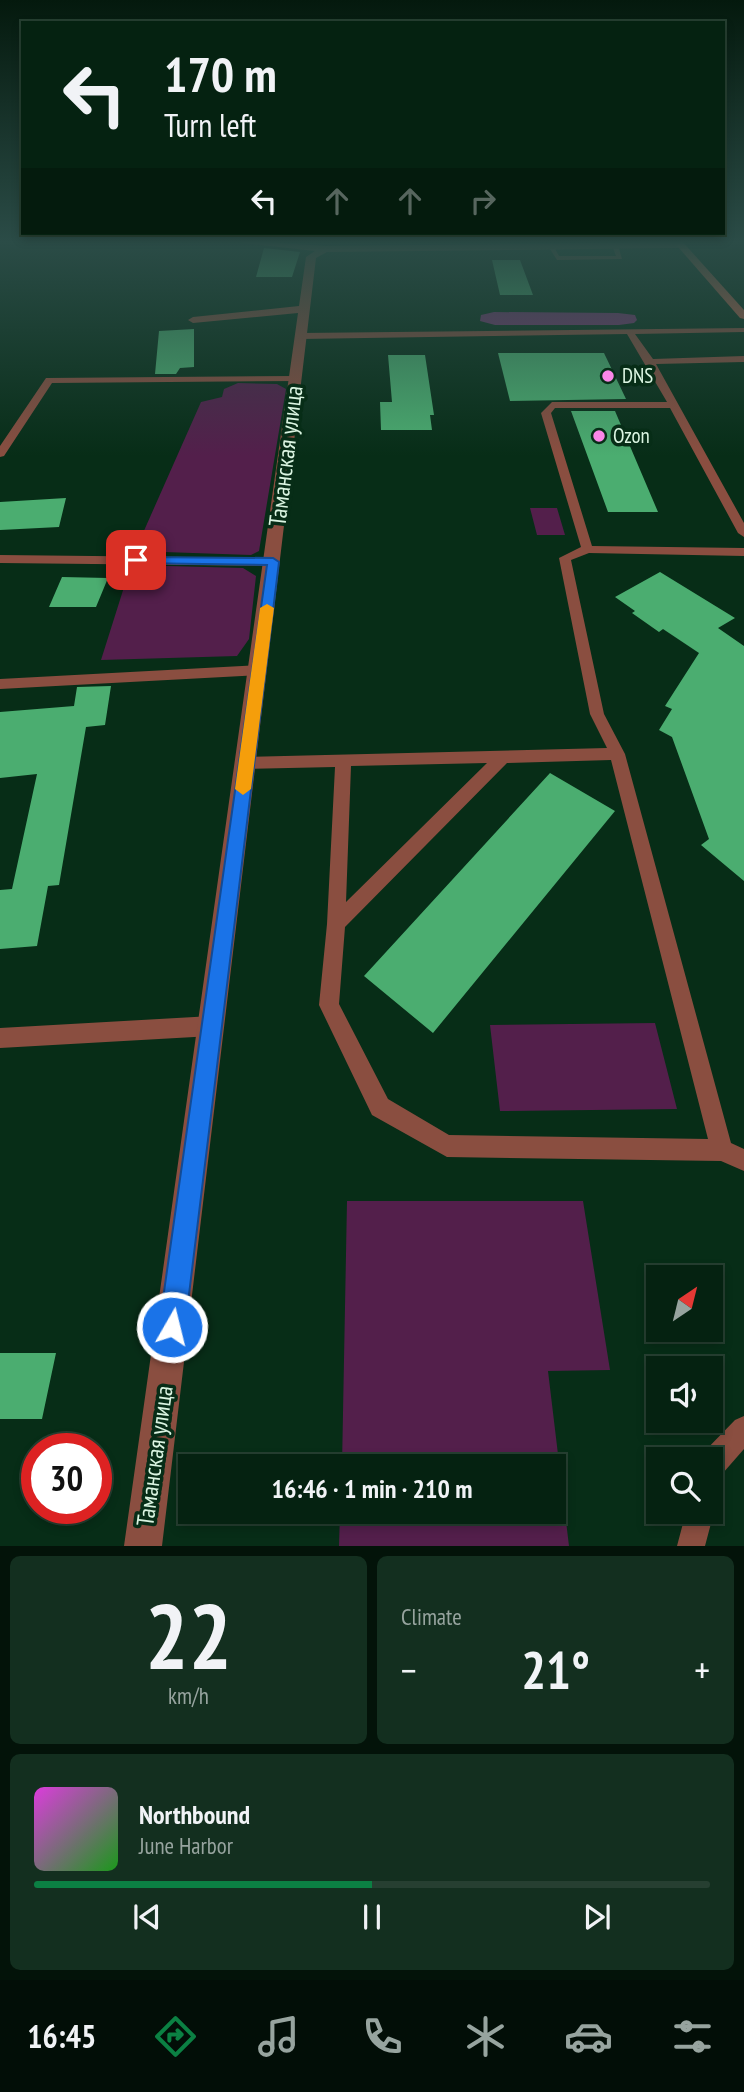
<!DOCTYPE html>
<html lang="en">
<head>
<meta charset="utf-8">
<style>
	:root { --surface:#052211; --page:#132f1f; --text:#f1f3f6; --muted:#97a49f; --line:#263f31; --accent:#0b8043 }
	body { margin:0; font-family:"PT Sans Narrow",sans-serif; background:var(--page); color:var(--text); height:100vh; display:flex; flex-direction:column; font-size:26px; white-space:nowrap }
	* { box-sizing:border-box; margin:0 }
	p { font-size:23px; color:var(--muted) }
	.icon { flex:none; width:38px; height:38px; fill:none; stroke:currentColor; stroke-width:2; stroke-linecap:round; stroke-linejoin:round }
	.map { position:relative; height:1546px; overflow:hidden }
	.sheet { display:flex; flex-direction:column; gap:10px; padding:10px; background:#031309; flex:1 }
	.sheet>* { flex:none }
	.hud { position:absolute; left:21px; top:21px; width:704px; height:214px; border-radius:0px; box-shadow:0 4px 10px #0003,0 0 0 2px var(--line); background:#052211; color:var(--text); overflow:hidden }
	.needle { width:46px; rotate:35deg }
	.buttons { position:absolute; left:646px; top:1265px; display:grid; gap:14px }
	.buttons a { display:grid; place-items:center; width:77px; height:77px; border-radius:0px; background:var(--surface); box-shadow:0 4px 10px #0003,0 0 0 2px var(--line); font-size:35px }
	.speed { position:absolute; left:21px; top:1433px; display:flex; gap:14px; font-size:35px; font-weight:700; text-align:center }
	.speed>* { display:grid; place-content:center; width:91px; height:91px; border-radius:50%; background:var(--surface); box-shadow:0 4px 10px #0003,0 0 0 2px var(--line); line-height:1 }
	.speed .limit { border:10px solid #d22; background:#fff; color:#111 }
	.pin { position:absolute; display:grid; place-items:center; width:60px; height:60px; color:#fff; margin:-30px; border-radius:14px; box-shadow:0 4px 10px #0006 }
	.me { position:absolute; width:77px; margin:-38px; rotate:8deg; stroke-linejoin:round; filter:drop-shadow(0 0 5px #0008) }
	.turn { display:flex; align-items:center; gap:24px; height:147px; padding:0 28px; font-size:32px }
	.turn .icon { width:91px; height:91px; stroke-width:2.5 }
	.turn b { display:block; font-size:49px; line-height:60px }
	.lanes { display:flex; align-items:center; height:66px; padding:0 28px; background:#0003; justify-content:center; gap:35px; direction:ltr }
	.lanes .off { opacity:.35 }
	.big { font-size:52px; font-weight:700; line-height:1.1 }
	.sheet .widget { flex:1; display:flex; flex-direction:column; justify-content:center; gap:10px; min-width:0; padding:0 24px; border-radius:10px; background:var(--page) }
	.sheet .dial { align-items:center; gap:0 }
	.dial b { font-size:91px; line-height:1 }
	.song { display:flex; align-items:center; gap:21px }
	.cover { width:84px; height:84px; border-radius:10px; background:linear-gradient(135deg,hsl(300 70% 55%),hsl(120 70% 35%)) }
	.played { height:7px; border-radius:4px; background:linear-gradient(90deg,var(--accent) 50%,var(--line) 50%) }
	.keys { display:flex; justify-content:space-around; direction:ltr }
	.heat { display:flex; justify-content:space-between; align-items:center; font-size:38px; direction:ltr }
	.sheet .tiles { flex:1; display:grid; gap:10px; grid-template-columns:1fr 1fr }
	.widget:last-child { grid-column:span 2 }
	.trip { position:absolute; left:178px; top:1454px; width:388px; height:70px; border-radius:0px; background:var(--surface); box-shadow:0 4px 10px #0003,0 0 0 2px var(--line); font-weight:700; line-height:70px; text-align:center }
	.tabs { display:flex; height:112px; justify-content:space-around; align-items:center; background:#020e07; color:var(--muted) }
	.tabs .icon { width:49px; height:49px }
	.tabs .current { color:var(--accent) }
	.tabs b { font-size:32px; color:var(--text) }
	.map>svg:first-child { display:block }
</style>
</head>
<body>
<div class="map">
<svg width="744" height="1546" viewBox="0 0 744 1546">
	<rect width="100%" height="100%" fill="#072d17"/>
	<!-- green -->
	<path fill="#531f4b" d="M238 383 277 384 286 389 259 551 251 555 135 551 201 402 222 397 224 389Z
		M530 508H557L565 535H537Z
		M131 565 243 568 256 576 249 639 237 656 101 660Z
		M655 1023 677 1109 500 1111 490 1025Z
		M347 1201H583L610 1370 548 1371 569 1546H339L340 1512H555V1466H342Z"/>
	<!-- forest -->
	<path fill="#7f3574" d="M494 312 618 313 635 315 637 320 634 323 619 325H495L480 321 481 315Z"/>
	<!-- building -->
	<path fill="#4bad70" d="M264 248 300 252 292 277H256Z
		M492 260H520L533 295H500Z
		M194 329V367L180 368 176 374H155L159 331Z
		M498 353H604L626 399 510 401Z
		M388 355H425L434 415H430L432 430H381L380 402H392Z
		M571 411H615L658 512H608Z
		M66 498 59 527 0 530V502Z
		M660 572 735 618 718 628 744 646V881L701 845 709 839 672 737 659 730 672 709 665 706 699 653 663 629 659 632 632 613 635 611 615 597Z
		M62 577 108 578 96 607H49Z
		M111 686 105 725 86 727 59 885 48 886 37 946 0 949V890L12 889 37 774 0 778V712L74 706 77 687Z
		M550 773 615 811 433 1033 364 976Z
		M0 1353H56L42 1419H0Z"/>
	<g fill="none" stroke-linecap="round" stroke-linejoin="round">
		<!-- lane -->
		<path fill="#8a4e40" fill-rule="evenodd" d="M615 243 618 245 622 259 557 260 548 246 553 245 559 256H616L612 245Z
			M744 328V332L635 334 653 359 744 356V362L656 364 744 523V537L738 533 670 408H555L551 413 592 546 744 548V556L589 553 571 560 604 714 625 754 731 1143 744 1149V1171L721 1161 447 1157 372 1115 319 1005 327 924 335 767 246 769 238 763 246 757 607 748 590 714 559 558 581 547 541 413 552 402H667L627 334 301 339 297 336 301 333ZM611 760 708 1139 449 1135 388 1099 339 1004 345 927 507 763ZM487 763 346 902 351 766Z
			M296 376 301 379 299 381 52 383 4 456 0 457V446L46 378Z
			M0 555 273 558 279 562 273 566 0 563Z
			M259 665 266 670 259 675 0 689V679Z
			M212 1016 219 1019 222 1026 219 1033 212 1036 0 1048V1028Z
			M744 1416V1449L723 1473 720 1480 710 1484V1460H700L702 1454 735 1420Z
			M710 1503 714 1512 705 1546H677L686 1512H710Z"/>
		<!-- street -->
		<path fill="#8a4e40" fill-rule="evenodd" d="M239 240 325 246 680 242 685 245 680 248 327 252 316 258 162 1546H124L298 313 193 323 188 320 193 317 299 306 306 257 315 251 243 243Z"/>
		<!-- secondary -->
		<path fill="#c3624c" fill-rule="evenodd" d="M672 240H681L744 310V319L740 318Z"/>
	</g>
	<!-- sky -->
	<linearGradient id="sky" x2="0" y2="1"><stop stop-color="#04190d"/><stop offset="0.53" stop-color="#2b4c47"/><stop offset="1" stop-color="#2b4c47" stop-opacity="0"/></linearGradient>
	<rect width="744" height="456" fill="url(#sky)"/>
	<!-- route -->
	<path fill="#1a73e8" stroke="#114b97" stroke-width="2" d="M136 557 273 558 279 562 185 1327 181 1336 172 1340 163 1336 159 1327 267 565 132 563V558Z"/>
	<!-- slow -->
	<path fill="#f59e0b" d="M267 604 274 608 251 789 243 795 235 789 260 608Z"/>
	<!-- markers -->
	<g fill="#fa87e7" stroke="#072d17" stroke-width="2.5">
		<circle cx="608" cy="376" r="7"/>
		<circle cx="599" cy="436" r="7"/>
	</g>
	<g text-anchor="middle" stroke-width="7" stroke-linejoin="round" paint-order="stroke">
		<!-- far-poi labels -->
		<g font-size="21" fill="#dbf5e2" stroke="#072d17" text-anchor="start">
			<text x="622" y="383">DNS</text>
			<text x="613" y="443">Ozon</text>
		</g>
		<!-- street labels -->
		<g font-size="24" fill="#dbf5e2" stroke="#072d17">
			<text transform="translate(286 456) rotate(-83)" y="8">Таманская улица</text>
			<text transform="translate(155 1456) rotate(-82)" y="8">Таманская улица</text>
		</g>
	</g>
</svg>
<div class="buttons">
<a><svg class="needle" viewBox="-14 -14 28 28"><path d="M0-13l5 13h-10z" fill="#e53935"/><path d="M0 13l5-13h-10z" fill="#97a49f"/></svg></a>
<a><svg class="icon" aria-label="sound" viewBox="0 0 24 24"><path d="M4 9h4l5-4v14l-5-4H4zM17 9q2 3 0 6"/></svg></a>
<a><svg class="icon" aria-label="search" viewBox="0 0 24 24"><circle cx="10" cy="10" r="6"/><path d="M15 15l6 6"/></svg></a>
</div>
<div class="speed"><div class="limit">30</div></div>
<div class="pin" style="left:136px;top:560px;background:#d93025"><svg class="icon" aria-label="arrive" viewBox="0 0 24 24"><path d="M6 21V4h12l-3 4 3 4H6"/></svg></div>
<svg class="me" style="left:172px;top:1327px" viewBox="-20 -20 40 40"><circle r="17" fill="#1a73e8" stroke="#fff" stroke-width="3"/><path d="M0-11L8 9 0 5-8 9z" fill="#fff"/></svg>
<div class="trip">16:46 · 1 min · 210 m</div>
<div class="hud">
<div class="turn"><svg class="icon" aria-label="left" viewBox="0 0 24 24"><path d="M17 20v-9H6M10 6l-5 5 5 5"/></svg><div><b>170 m</b>Turn left</div></div>
<div class="lanes"><svg class="icon" aria-label="left" viewBox="0 0 24 24"><path d="M17 20v-9H6M10 6l-5 5 5 5"/></svg><svg class="icon off" aria-label="ahead" viewBox="0 0 24 24"><path d="M12 20V5M6 11l6-6 6 6"/></svg><svg class="icon off" aria-label="ahead" viewBox="0 0 24 24"><path d="M12 20V5M6 11l6-6 6 6"/></svg><svg class="icon off" aria-label="right" viewBox="0 0 24 24"><path d="M7 20v-9h11M14 6l5 5-5 5"/></svg></div>
</div>
</div>
<section class="sheet">
<div class="tiles">
<div class="widget dial"><b>22</b><p>km/h</p></div>
<div class="widget"><p>Climate</p>
<div class="heat"><a>−</a><b class="big">21°</b><a>+</a></div>
</div>
<div class="widget">
<div class="song"><i class="cover"></i><div><b>Northbound</b><p>June Harbor</p></div></div>
<div class="played"></div>
<div class="keys"><svg class="icon" aria-label="previous" viewBox="0 0 24 24"><path d="M18 5L8 12l10 7zM5 5v14"/></svg><svg class="icon" aria-label="pause" viewBox="0 0 24 24"><path d="M8 5v14M16 5v14"/></svg><svg class="icon" aria-label="next" viewBox="0 0 24 24"><path d="M6 5l10 7-10 7zM19 5v14"/></svg></div>
</div>
</div>
</section>
<nav class="tabs">
<b>16:45</b>
<svg class="icon current" aria-label="directions" viewBox="0 0 24 24"><path d="M12 3l9 9-9 9-9-9zM9 14v-3h6M13 9l2 2-2 2"/></svg>
<svg class="icon" aria-label="music" viewBox="0 0 24 24"><path d="M9 18V5l10-2v13"/><circle cx="6" cy="18" r="3"/><circle cx="16" cy="16" r="3"/></svg>
<svg class="icon" aria-label="phone" viewBox="0 0 24 24"><path d="M5 4h4l2 5-3 2q2 4 5 5l2-3 5 2v4C11 20 4 13 5 4z"/></svg>
<svg class="icon" aria-label="climate" viewBox="0 0 24 24"><path d="M12 3v18M4 7l16 10M4 17L20 7"/></svg>
<svg class="icon" aria-label="car" viewBox="0 0 24 24"><path d="M5 17H2v-5l4-1 3-4h7l3 4 3 1v5h-3M9 17h6M6 11h13"/><circle cx="7" cy="17" r="2"/><circle cx="17" cy="17" r="2"/></svg>
<svg class="icon" aria-label="filters" viewBox="0 0 24 24"><path d="M4 7h16M4 17h16"/><circle cx="9" cy="7" r="2"/><circle cx="15" cy="17" r="2"/></svg>
</nav>
</body>
</html>
